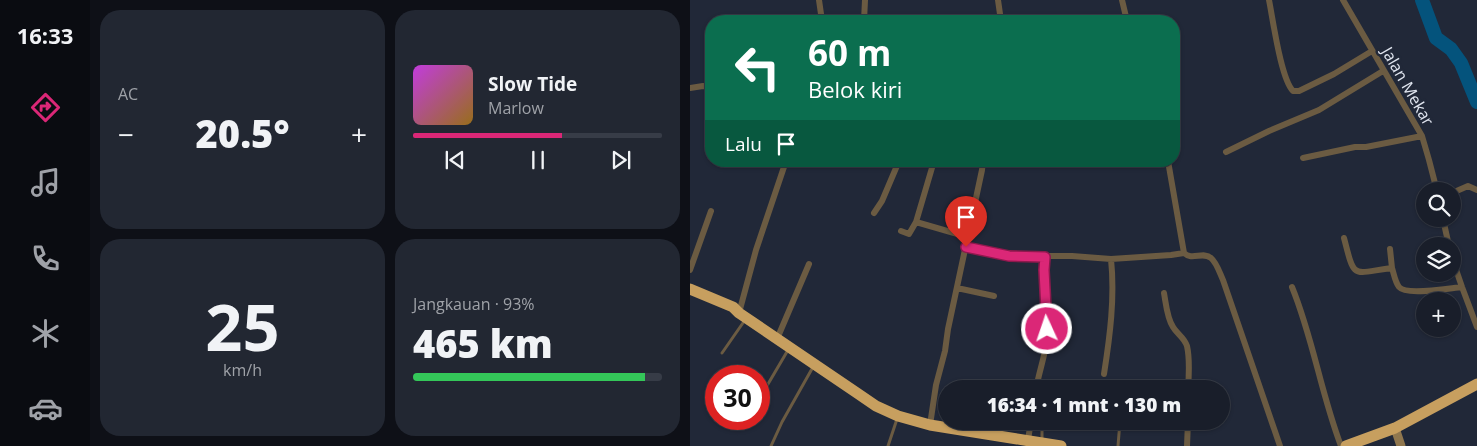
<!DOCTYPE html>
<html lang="id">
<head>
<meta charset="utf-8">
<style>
	:root { --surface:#191e2a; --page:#222732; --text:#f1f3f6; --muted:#9fa2a8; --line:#373c47; --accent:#db2777 }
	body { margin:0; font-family:"Open Sans",sans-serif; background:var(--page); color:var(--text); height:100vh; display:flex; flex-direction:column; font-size:19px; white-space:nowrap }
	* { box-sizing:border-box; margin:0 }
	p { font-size:16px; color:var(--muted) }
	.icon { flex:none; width:28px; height:28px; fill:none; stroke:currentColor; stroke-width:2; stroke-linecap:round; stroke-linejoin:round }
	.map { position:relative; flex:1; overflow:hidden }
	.panel { display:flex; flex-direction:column; gap:10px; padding:10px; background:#0e1017; width:600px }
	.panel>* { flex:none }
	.hud { position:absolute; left:15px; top:15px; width:475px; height:152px; border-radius:20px; box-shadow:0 1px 4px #0004,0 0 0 1px var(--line); background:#0b6e4f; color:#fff; overflow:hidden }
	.tools { position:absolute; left:726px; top:182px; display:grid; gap:10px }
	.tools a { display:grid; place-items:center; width:45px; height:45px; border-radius:50%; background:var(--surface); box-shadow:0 1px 4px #0004,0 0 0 1px var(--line); font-size:25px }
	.speed { position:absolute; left:15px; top:365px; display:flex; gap:10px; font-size:25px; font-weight:700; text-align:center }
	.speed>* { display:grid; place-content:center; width:65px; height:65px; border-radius:50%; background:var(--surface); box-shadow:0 1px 4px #0004,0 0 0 1px var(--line); line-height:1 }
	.speed .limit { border:8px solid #d22; background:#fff; color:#111 }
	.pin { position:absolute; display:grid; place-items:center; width:42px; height:42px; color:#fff; margin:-51px -21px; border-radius:50% 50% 50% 0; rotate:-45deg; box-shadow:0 0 5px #0007 }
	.pin .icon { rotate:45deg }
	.me { position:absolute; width:55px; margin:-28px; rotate:357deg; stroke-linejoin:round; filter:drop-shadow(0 0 4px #0008) }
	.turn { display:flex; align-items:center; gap:18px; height:105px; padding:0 20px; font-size:22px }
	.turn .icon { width:65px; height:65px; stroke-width:2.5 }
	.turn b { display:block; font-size:35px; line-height:42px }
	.then { display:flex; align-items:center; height:48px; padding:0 20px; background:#0003; gap:10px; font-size:19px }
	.big { font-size:38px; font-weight:800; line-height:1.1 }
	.panel .card { flex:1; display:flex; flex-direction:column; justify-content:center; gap:8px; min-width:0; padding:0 18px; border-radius:20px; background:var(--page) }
	.panel .dial { align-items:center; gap:0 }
	.dial b { font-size:65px; line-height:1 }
	.song { display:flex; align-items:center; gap:15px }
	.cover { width:60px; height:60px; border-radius:8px; background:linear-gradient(135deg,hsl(290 70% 55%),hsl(40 70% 35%)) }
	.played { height:5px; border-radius:2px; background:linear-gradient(90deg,var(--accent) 60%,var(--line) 60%) }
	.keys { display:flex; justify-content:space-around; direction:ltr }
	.heat { display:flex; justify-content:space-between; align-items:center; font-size:28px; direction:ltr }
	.charge { height:8px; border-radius:4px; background:linear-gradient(90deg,#34c759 93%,var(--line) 0) }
	.panel .tiles { flex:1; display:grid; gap:10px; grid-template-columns:repeat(2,1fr) }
	.trip { position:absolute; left:248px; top:380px; width:292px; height:50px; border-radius:25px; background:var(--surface); box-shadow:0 1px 4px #0004,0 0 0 1px var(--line); font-weight:800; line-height:50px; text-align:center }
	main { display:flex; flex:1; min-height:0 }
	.tabs { display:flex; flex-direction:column; width:90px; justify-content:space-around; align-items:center; background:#0a0c11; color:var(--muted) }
	.tabs .icon { width:35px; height:35px }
	.tabs .selected { color:var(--accent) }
	.tabs b { font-size:22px; color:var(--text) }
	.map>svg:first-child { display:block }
</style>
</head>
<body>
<main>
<nav class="tabs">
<b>16:33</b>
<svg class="icon selected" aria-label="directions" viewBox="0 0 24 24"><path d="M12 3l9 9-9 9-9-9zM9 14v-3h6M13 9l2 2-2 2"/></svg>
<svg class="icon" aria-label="music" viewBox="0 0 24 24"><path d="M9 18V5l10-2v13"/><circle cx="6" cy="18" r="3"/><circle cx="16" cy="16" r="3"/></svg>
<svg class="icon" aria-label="phone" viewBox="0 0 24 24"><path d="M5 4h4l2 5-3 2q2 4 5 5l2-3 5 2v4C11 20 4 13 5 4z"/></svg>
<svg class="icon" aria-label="climate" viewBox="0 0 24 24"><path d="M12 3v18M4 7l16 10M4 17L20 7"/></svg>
<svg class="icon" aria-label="car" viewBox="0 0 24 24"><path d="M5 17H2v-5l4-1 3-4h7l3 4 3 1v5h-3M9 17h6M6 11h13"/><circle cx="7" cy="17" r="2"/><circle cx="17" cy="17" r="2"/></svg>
</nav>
<section class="panel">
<div class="tiles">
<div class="card"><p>AC</p>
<div class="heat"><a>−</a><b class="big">20.5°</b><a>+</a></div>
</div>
<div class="card">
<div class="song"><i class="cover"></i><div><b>Slow Tide</b><p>Marlow</p></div></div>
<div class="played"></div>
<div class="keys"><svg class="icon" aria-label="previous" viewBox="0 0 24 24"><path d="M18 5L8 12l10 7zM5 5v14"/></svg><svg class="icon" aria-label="pause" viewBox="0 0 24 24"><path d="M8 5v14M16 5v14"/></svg><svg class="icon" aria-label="next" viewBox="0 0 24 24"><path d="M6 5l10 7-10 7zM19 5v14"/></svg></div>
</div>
<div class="card dial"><b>25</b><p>km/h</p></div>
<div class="card"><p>Jangkauan · 93%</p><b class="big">465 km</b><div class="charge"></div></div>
</div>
</section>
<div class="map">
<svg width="787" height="446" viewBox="0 0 787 446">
	<rect width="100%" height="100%" fill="#212838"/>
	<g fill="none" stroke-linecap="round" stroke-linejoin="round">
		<!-- river -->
		<path stroke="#04537c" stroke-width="14" d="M732 0 746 38 761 49 771 63 787 102"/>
		<!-- lane -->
		<path stroke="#6b5b42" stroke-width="3" d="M32 353 55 320
			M69 397 71 396 98 350
			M352 442V427L354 425 362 426
			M81 446 92 422 123 367
			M198 446 207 419
			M428 446 430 421"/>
		<!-- street -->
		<path stroke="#6b5b42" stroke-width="6" d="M129 0 132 21
			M308 0 311 21
			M432 0 437 21
			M579 0C583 20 591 79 603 91H609L644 74 682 51
			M653 0 732 136 739 160 747 191
			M174 21 175 0
			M0 88 13 86 21 87
			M536 152 579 131 629 110 693 71
			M613 158 665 147H676L732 136
			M478 161 494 253C502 261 513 251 521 258 527 263 530 274 533 280L590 446
			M762 193 778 186 787 190
			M184 213 192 201 209 161
			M753 219 759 246
			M226 222 244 161
			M211 231 219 234 226 222 278 237
			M654 238C665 281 662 273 702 268 704 274 705 282 709 287 716 296 760 288 772 287
			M276 247 319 256H382L421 259 481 255 494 253
			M700 249 702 268
			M762 258 772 287 787 327
			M0 270 21 211
			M602 287C623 338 631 394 651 446
			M267 288 304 296
			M474 293C476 304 477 318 483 327 487 334 494 337 497 346 500 359 499 375 498 389
			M49 313 66 250 96 161
			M87 339 119 264
			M414 374C420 336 425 297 421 259
			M346 389C349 372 355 356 357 339 358 312 353 284 355 257
			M240 425 246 385 255 351 258 329 292 170 293 161
			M338 440 341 421
			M497 446 498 421"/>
		<!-- secondary -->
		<path stroke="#90774e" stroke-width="9" d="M705 428 711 446"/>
		<!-- highway -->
		<path stroke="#c79f5f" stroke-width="11" d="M0 289 43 307 49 313 167 393 186 406 208 416 240 425 371 446
			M656 446 705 428 787 384"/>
	</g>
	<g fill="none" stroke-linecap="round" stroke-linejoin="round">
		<defs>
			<path id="route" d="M276 247 319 256 355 257 354 270 357 329"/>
		</defs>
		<!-- route casing -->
		<use href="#route" stroke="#8e194d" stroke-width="12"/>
		<!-- route -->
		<use href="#route" stroke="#db2777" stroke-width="9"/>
	</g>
	<g text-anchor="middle" stroke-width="5" stroke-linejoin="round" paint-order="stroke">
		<!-- street labels -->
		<g font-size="16" fill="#e1e6f0" stroke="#212838">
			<text transform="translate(718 86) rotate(60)" y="6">Jalan Mekar</text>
		</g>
	</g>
</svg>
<div class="tools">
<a><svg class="icon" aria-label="search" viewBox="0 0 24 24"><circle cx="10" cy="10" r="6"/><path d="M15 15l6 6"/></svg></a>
<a><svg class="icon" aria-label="layers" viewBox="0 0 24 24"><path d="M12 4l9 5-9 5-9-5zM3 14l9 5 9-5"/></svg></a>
<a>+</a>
</div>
<div class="speed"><div class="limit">30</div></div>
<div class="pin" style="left:276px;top:247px;background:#d93025"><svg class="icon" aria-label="arrive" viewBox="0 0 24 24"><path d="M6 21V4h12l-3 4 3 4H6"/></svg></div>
<svg class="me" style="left:357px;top:329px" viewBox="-20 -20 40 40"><circle r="17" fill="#db2777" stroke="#fff" stroke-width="3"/><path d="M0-11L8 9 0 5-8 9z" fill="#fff"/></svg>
<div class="trip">16:34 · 1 mnt · 130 m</div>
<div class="hud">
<div class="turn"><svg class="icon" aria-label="left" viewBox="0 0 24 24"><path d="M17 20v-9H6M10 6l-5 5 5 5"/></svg><div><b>60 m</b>Belok kiri</div></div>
<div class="then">Lalu<svg class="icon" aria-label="arrive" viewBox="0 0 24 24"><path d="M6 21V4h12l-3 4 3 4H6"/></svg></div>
</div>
</div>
</main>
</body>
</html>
